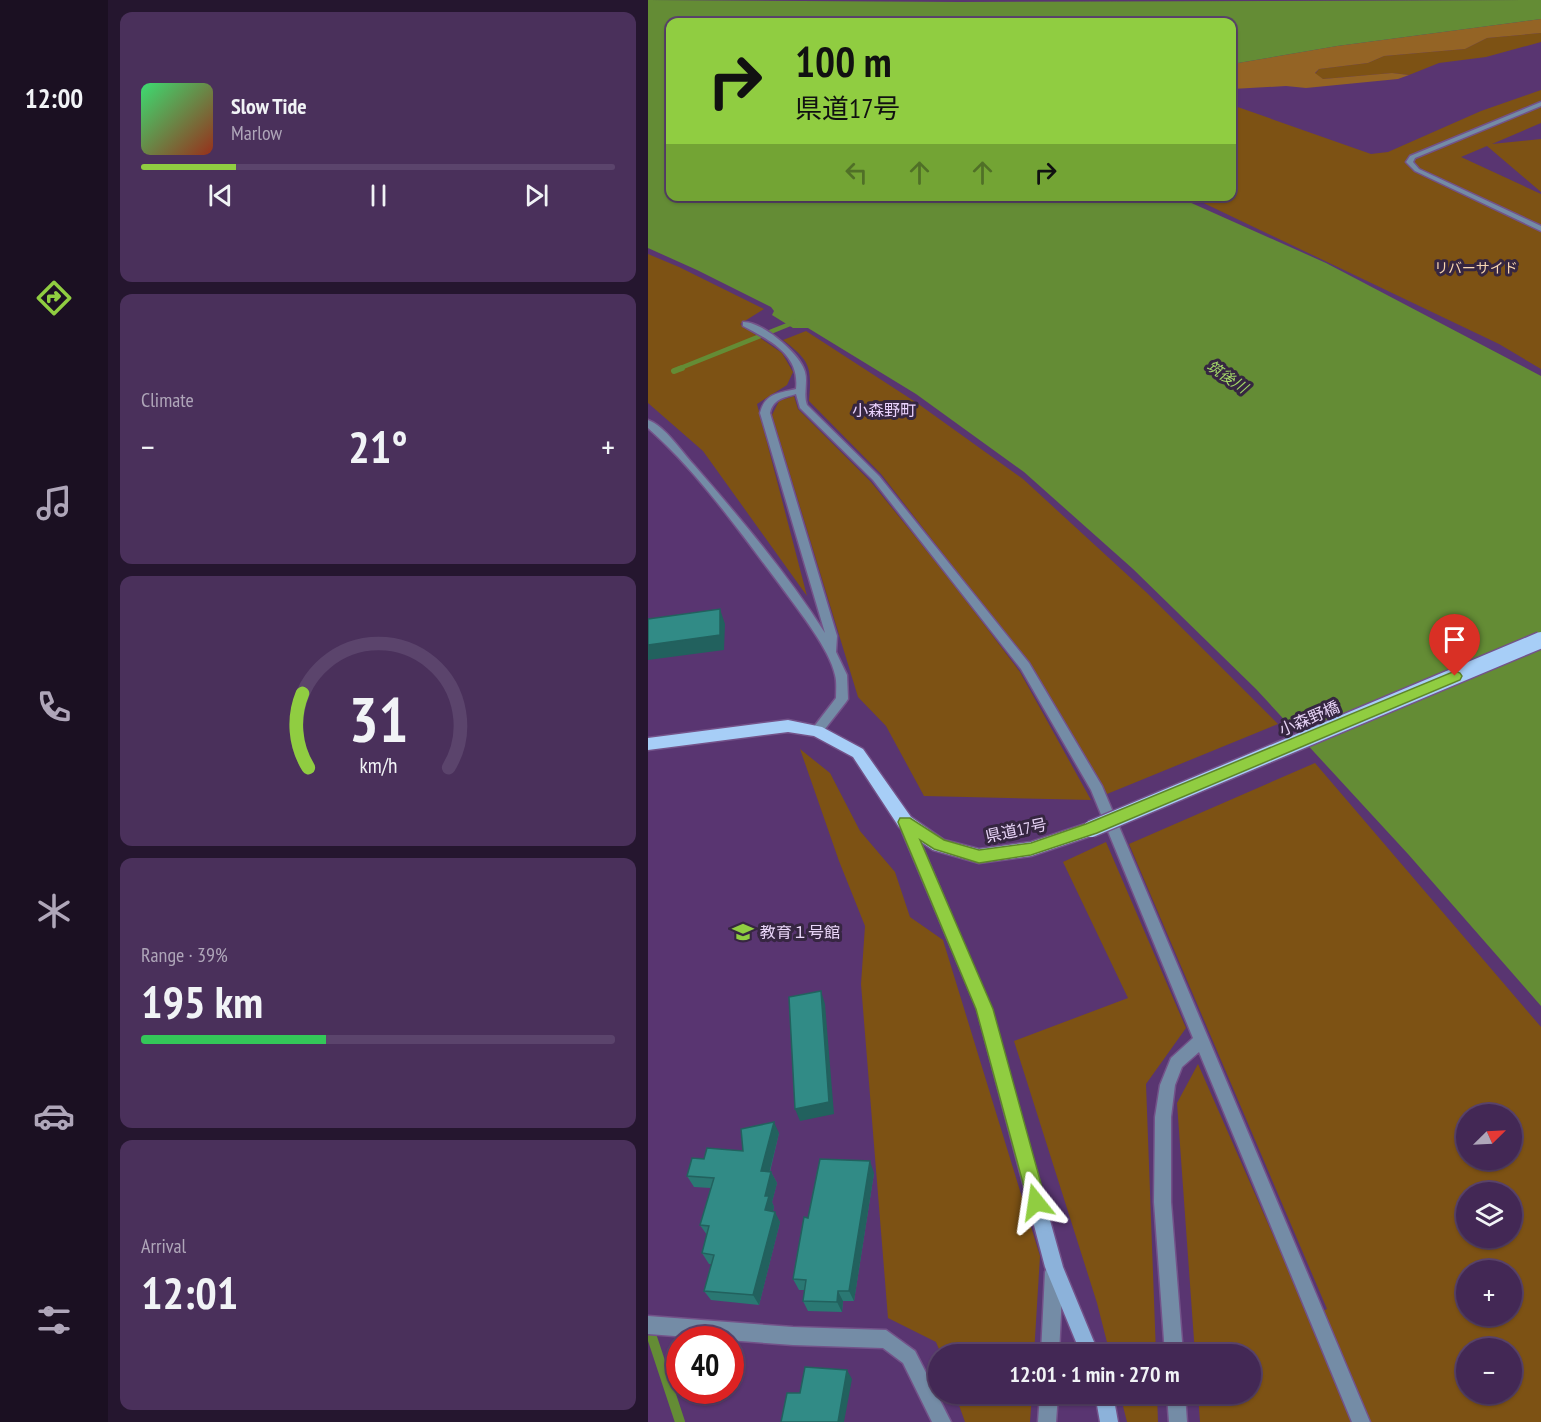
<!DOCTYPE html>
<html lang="en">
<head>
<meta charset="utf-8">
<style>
	:root { --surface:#432855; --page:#4a305b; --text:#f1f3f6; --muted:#afa6b9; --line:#5b446c; --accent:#90cd41 }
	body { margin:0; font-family:"PT Sans Narrow","Noto Sans JP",sans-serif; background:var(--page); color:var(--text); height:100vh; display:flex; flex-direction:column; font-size:22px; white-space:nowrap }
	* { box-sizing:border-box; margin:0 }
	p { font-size:20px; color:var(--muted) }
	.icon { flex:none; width:33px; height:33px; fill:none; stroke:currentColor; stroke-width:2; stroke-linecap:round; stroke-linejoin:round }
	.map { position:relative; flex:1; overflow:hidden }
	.panel { display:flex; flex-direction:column; gap:12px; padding:12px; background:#25162f; width:540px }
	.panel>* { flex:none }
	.guide { position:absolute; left:18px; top:18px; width:570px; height:183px; border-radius:12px; box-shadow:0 2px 4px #0004,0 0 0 2px var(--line); background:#90cd41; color:#111; overflow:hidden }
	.needle { width:39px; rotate:66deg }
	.controls { position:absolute; left:808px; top:1104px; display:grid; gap:12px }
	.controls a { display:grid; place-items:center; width:66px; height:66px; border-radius:50%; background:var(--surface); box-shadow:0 2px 4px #0004,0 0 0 2px var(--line); font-size:30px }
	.speed { position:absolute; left:18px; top:1326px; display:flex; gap:12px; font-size:30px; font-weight:700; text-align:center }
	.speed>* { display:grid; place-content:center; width:78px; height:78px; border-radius:50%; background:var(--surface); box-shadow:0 2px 4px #0004,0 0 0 2px var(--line); line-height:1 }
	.speed .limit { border:9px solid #d22; background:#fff; color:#111 }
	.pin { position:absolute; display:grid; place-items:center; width:51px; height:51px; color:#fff; margin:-62px -26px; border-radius:50% 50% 50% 0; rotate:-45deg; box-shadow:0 0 6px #0007 }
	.pin .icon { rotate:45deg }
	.me { position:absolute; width:66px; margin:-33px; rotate:345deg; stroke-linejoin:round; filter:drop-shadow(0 0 4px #0008) }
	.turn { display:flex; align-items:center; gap:21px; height:126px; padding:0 30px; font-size:27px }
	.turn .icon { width:78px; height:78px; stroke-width:2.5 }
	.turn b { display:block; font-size:42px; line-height:51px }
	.lanes { display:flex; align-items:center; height:57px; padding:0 30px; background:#0003; justify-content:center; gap:30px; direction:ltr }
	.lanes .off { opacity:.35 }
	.big { font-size:45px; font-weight:700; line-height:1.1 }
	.panel .card { flex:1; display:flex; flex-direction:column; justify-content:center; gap:9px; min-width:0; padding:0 21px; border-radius:12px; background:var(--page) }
	.panel .dial { align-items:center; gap:0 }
	.dial svg { height:156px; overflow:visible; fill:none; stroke:var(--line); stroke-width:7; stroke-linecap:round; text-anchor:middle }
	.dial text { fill:var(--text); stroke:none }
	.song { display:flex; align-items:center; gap:18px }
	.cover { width:72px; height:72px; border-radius:9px; background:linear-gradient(135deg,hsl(140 70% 55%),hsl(10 70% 35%)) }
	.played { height:6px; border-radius:3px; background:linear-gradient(90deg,var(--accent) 20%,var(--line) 20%) }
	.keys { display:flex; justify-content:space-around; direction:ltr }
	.heat { display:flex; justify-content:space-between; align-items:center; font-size:33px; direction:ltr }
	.charge { height:9px; border-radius:4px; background:linear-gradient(90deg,#34c759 39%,var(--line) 0) }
	.trip { position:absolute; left:280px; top:1344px; width:333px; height:60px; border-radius:30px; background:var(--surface); box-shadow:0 2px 4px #0004,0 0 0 2px var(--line); font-weight:700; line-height:60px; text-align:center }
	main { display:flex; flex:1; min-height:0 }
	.tab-bar { display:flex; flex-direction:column; width:108px; justify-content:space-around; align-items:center; background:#1b1022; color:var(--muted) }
	.tab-bar .icon { width:42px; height:42px }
	.tab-bar .current { color:var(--accent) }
	.tab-bar b { font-size:27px; color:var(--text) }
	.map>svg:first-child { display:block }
</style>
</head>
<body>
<main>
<nav class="tab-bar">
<b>12:00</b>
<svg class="icon current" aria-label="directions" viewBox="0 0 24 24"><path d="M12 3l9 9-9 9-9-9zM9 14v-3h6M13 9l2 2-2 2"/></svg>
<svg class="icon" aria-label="music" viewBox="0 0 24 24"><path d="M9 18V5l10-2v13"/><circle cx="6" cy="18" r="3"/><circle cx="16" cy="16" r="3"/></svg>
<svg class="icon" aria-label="phone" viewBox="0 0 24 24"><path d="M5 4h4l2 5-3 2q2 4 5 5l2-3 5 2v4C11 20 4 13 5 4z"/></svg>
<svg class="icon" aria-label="climate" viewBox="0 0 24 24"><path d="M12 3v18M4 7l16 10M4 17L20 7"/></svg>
<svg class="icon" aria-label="car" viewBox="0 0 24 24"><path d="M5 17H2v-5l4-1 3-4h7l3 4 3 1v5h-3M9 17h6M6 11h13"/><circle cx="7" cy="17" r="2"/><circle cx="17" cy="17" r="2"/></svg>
<svg class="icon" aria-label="filters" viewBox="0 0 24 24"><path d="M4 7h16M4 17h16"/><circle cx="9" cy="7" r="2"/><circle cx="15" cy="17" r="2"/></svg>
</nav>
<section class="panel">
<div class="card">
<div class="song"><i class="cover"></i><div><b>Slow Tide</b><p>Marlow</p></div></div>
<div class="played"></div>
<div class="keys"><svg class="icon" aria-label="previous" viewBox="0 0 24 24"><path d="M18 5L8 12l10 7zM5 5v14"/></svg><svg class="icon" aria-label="pause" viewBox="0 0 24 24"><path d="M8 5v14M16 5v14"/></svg><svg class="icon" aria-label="next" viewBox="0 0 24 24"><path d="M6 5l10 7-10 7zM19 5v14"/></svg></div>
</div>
<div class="card"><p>Climate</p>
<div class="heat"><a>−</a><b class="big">21°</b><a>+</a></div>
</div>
<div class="card dial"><svg viewBox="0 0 100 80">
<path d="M14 69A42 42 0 1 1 86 69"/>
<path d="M14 69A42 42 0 0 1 11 31" stroke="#90cd41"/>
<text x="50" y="56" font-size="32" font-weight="700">31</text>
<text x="50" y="72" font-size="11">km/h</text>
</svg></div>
<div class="card"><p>Range · 39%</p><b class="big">195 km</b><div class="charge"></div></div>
<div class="card"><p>Arrival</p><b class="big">12:01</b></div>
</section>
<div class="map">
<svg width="893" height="1422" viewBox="0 0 893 1422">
	<rect width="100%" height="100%" fill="#593571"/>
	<!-- green -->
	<path fill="#7d5214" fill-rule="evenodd" d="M893 33V42L838 57 791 63 761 75 744 73 675 79 667 74 671 69 720 63 736 56 817 49 839 38Z
		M893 90V123L844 144 893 139V192L839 146 813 157 893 194V369L851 344 543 197 584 196V105L723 154 740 152 833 111Z
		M0 254 31 267 116 309 92 324 134 353 145 372 139 385 109 404 159 596 55 451 0 403Z
		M158 331 269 403 375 479 498 592 630 724 459 794 380 663 233 474 161 401C164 366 162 361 135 340Z
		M146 396 150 409 223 482 304 582 372 672 443 800 276 796 238 726 210 697 124 415 131 401Z
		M152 749 182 773 212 831 247 872 262 917 295 940 392 1256 386 1354H293L288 1342 240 1318 213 984 217 926 191 861Z
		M667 763 893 1027V1422H552L550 1394H603V1354H547L529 1103 550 1064 661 1317 679 1309 481 844ZM819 1114H864V1160H819ZM819 1192H864V1238H819ZM819 1270H864V1316H819ZM819 1348H864V1394H819Z
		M458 842 538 1028 498 1084 508 1354H462L449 1303 366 1041 480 998 415 862Z
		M307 1394H384L382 1422H317Z
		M472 1394H509L510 1422H479Z"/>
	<!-- forest -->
	<path fill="#946425" d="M893 19V33L839 38 817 49 736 56 720 63 671 69 667 73 675 79 744 73 761 75 750 79 658 88 638 86 584 89V64L689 46Z"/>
	<!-- water -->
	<path fill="#648c35" d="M0 0 312 2 893 0V19L689 46 584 64V22H22V196L530 197 678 263 893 376V1006L760 854 608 689 485 569 376 472 268 394 160 328H145L124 315 126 311 123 307 49 270 0 248Z"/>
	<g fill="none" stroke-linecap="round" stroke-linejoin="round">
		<!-- stream-far2 -->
		<path stroke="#648c35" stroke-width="4.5" d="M30 369 147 322"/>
		<!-- stream-far1 -->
		<path stroke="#648c35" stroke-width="6" d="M26 371 34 368"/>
		<!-- stream -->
		<path stroke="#648c35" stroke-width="10" d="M0 1325 32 1422"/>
		<defs>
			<path id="street" d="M893 102V106L767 158 765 162 771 169 893 226V231L767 171 758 162 762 156Z
				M95 322C113 321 152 353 157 372 160 383 155 394 159 405L231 476 381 663 454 786 722 1422H704L551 1052 534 1067 527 1085 523 1117V1202L535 1354H517L506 1202 507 1117 512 1085 523 1058 545 1038 443 790 373 669 225 480 152 408 148 394C135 398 125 399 122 413L189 636 188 652 199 675 200 699 198 702 173 734H165L163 731 165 728 188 698C188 691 189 682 187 675 182 650 151 611 135 589 94 535 51 473 0 428V420C18 427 33 451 46 465 92 518 139 573 177 633L112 413C117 393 131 393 148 389 152 354 121 340 95 326Z
				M406 1263 412 1266 415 1272 411 1354H393L397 1272 400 1266Z
				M0 1316 145 1327 238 1330 267 1351 303 1422H284L255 1363 235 1348 145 1345 0 1334Z
				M392 1394H410L408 1422H390Z
				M519 1394H537L539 1422H521Z"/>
			<path id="secondary" d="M257 817 262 818 264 822 343 1009 415 1267 451 1354H433L397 1267 329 1009 250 822 252 818Z
				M447 1394H465L470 1422H452Z"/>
			<path id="primary" d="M140 720 174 727 215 749 263 817 296 840 331 849 383 842 443 822 449 824 451 829 449 834 383 856 331 863 285 850 251 827 205 757 166 736 140 732 0 750V738Z"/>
		</defs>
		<!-- street casing -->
		<use href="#street" stroke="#735289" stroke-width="3"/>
		<!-- secondary casing -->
		<use href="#secondary" stroke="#735289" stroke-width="3"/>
		<!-- primary casing -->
		<use href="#primary" stroke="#735289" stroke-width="3"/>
		<!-- street -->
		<use href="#street" fill="#748ca6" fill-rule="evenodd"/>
		<!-- secondary -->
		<use href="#secondary" fill="#8cb2da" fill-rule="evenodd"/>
		<!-- primary -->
		<use href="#primary" fill="#a7cef7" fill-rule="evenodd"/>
		<defs>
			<path id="primary-bridge" d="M443 829 893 640"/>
		</defs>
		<!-- primary-bridge casing -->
		<use href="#primary-bridge" stroke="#735289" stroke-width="19" stroke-linecap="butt"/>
		<!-- primary-bridge -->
		<use href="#primary-bridge" stroke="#a7cef7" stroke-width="16"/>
	</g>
	<!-- wall -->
	<path fill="#2a7873" d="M131 1133 122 1172H123L129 1183 124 1202 126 1207 125 1211 132 1222 111 1305 63 1300 56 1291 64 1264H61L54 1253 59 1235 52 1225 63 1188 46 1187 39 1176 56 1159 95 1151Z
		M226 1173 206 1301H195L194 1312 160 1311 155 1301 157 1290H151L145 1279 160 1218Z"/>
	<!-- shaded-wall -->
	<path fill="#22615e" d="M72 609 77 624 76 650 0 660V645Z
		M173 991 177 1004 186 1114 152 1121 147 1109Z
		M126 1122 131 1133 119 1182 113 1171Z
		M222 1161 226 1173 206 1301 201 1291Z
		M123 1172 129 1183 124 1202 126 1207 123 1220 117 1210V1196Z
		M127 1212 132 1222 111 1305 105 1295Z
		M190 1291 195 1301 194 1312 189 1302Z
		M199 1370 204 1379 196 1422H190Z"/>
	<!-- building -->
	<path fill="#318b86" stroke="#22615e" stroke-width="1.5" d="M72 609V635L0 645V619Z
		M173 991 181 1102 147 1109 141 997Z
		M126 1122 113 1171 123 1172 117 1196H121L117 1210 127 1212 105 1295 56 1291 66 1255 54 1253 61 1226 52 1225 66 1178 39 1176 44 1158 56 1159 59 1148 95 1151 93 1129Z
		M172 1159 222 1161 201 1291H190L189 1302 155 1301 158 1280 145 1279 156 1217 160 1218Z
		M157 1367 199 1370 190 1422H133L139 1393H152Z"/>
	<!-- route -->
	<path fill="#90cd41" stroke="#5e852a" stroke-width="1.5" d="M807 671 812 673 814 676 812 680 449 833 383 855 331 863 286 849 272 840 345 1009 398 1202 395 1209 388 1212 382 1209 328 1009 250 822 252 818H262L296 840 331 850 383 843 438 824Z"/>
	<!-- icons -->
	<defs>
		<symbol id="university-bare" viewBox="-9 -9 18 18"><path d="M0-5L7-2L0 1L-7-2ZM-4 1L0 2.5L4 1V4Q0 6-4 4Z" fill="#90cd41" stroke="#362641" stroke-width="2.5" paint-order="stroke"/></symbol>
	</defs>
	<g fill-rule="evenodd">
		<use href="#university-bare" x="80" y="917" width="30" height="30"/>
	</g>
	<g text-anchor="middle" stroke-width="6" stroke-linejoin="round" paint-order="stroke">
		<!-- far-park labels -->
		<g font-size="14" fill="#f9d7b2" stroke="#362641">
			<text x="828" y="273">リバーサイド</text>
		</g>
		<!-- far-water labels -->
		<g font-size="15" font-style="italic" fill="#a4d968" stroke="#362641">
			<text transform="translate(579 377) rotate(34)" y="5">筑後川</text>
		</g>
		<!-- far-quarter labels -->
		<g font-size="16" fill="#ead2fd" stroke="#362641">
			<text x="236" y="416">小森野町</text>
		</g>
		<!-- street labels -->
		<g font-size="16" fill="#e8d4f7" stroke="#362641">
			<text transform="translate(661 718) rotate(-23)" y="6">小森野橋</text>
			<text transform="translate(368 830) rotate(-12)" y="6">県道17号</text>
		</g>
		<!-- poi labels -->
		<g font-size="16" fill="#e8d4f7" stroke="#362641" text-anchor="start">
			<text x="112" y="938">教育１号館</text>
		</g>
	</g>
</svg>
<div class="controls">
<a><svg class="needle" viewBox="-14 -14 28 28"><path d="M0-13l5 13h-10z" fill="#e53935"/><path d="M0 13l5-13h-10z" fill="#afa6b9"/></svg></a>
<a><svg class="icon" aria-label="layers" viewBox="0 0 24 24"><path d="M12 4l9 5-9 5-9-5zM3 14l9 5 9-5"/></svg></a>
<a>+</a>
<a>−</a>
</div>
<div class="speed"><div class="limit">40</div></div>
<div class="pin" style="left:807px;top:676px;background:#d93025"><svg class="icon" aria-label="arrive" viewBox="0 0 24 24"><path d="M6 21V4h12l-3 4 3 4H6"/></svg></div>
<svg class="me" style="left:388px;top:1202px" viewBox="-20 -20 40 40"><path d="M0-17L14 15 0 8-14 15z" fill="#90cd41" stroke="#fff" stroke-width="4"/></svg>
<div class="trip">12:01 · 1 min · 270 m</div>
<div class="guide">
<div class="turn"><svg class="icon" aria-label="right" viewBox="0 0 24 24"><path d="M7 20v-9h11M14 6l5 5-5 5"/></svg><div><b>100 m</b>県道17号</div></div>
<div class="lanes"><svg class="icon off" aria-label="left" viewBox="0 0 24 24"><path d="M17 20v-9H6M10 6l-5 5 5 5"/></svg><svg class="icon off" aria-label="ahead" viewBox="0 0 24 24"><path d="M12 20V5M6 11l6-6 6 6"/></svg><svg class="icon off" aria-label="ahead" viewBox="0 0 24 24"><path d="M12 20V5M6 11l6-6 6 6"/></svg><svg class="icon" aria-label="right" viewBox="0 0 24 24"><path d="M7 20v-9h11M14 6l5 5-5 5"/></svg></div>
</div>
</div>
</main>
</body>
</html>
